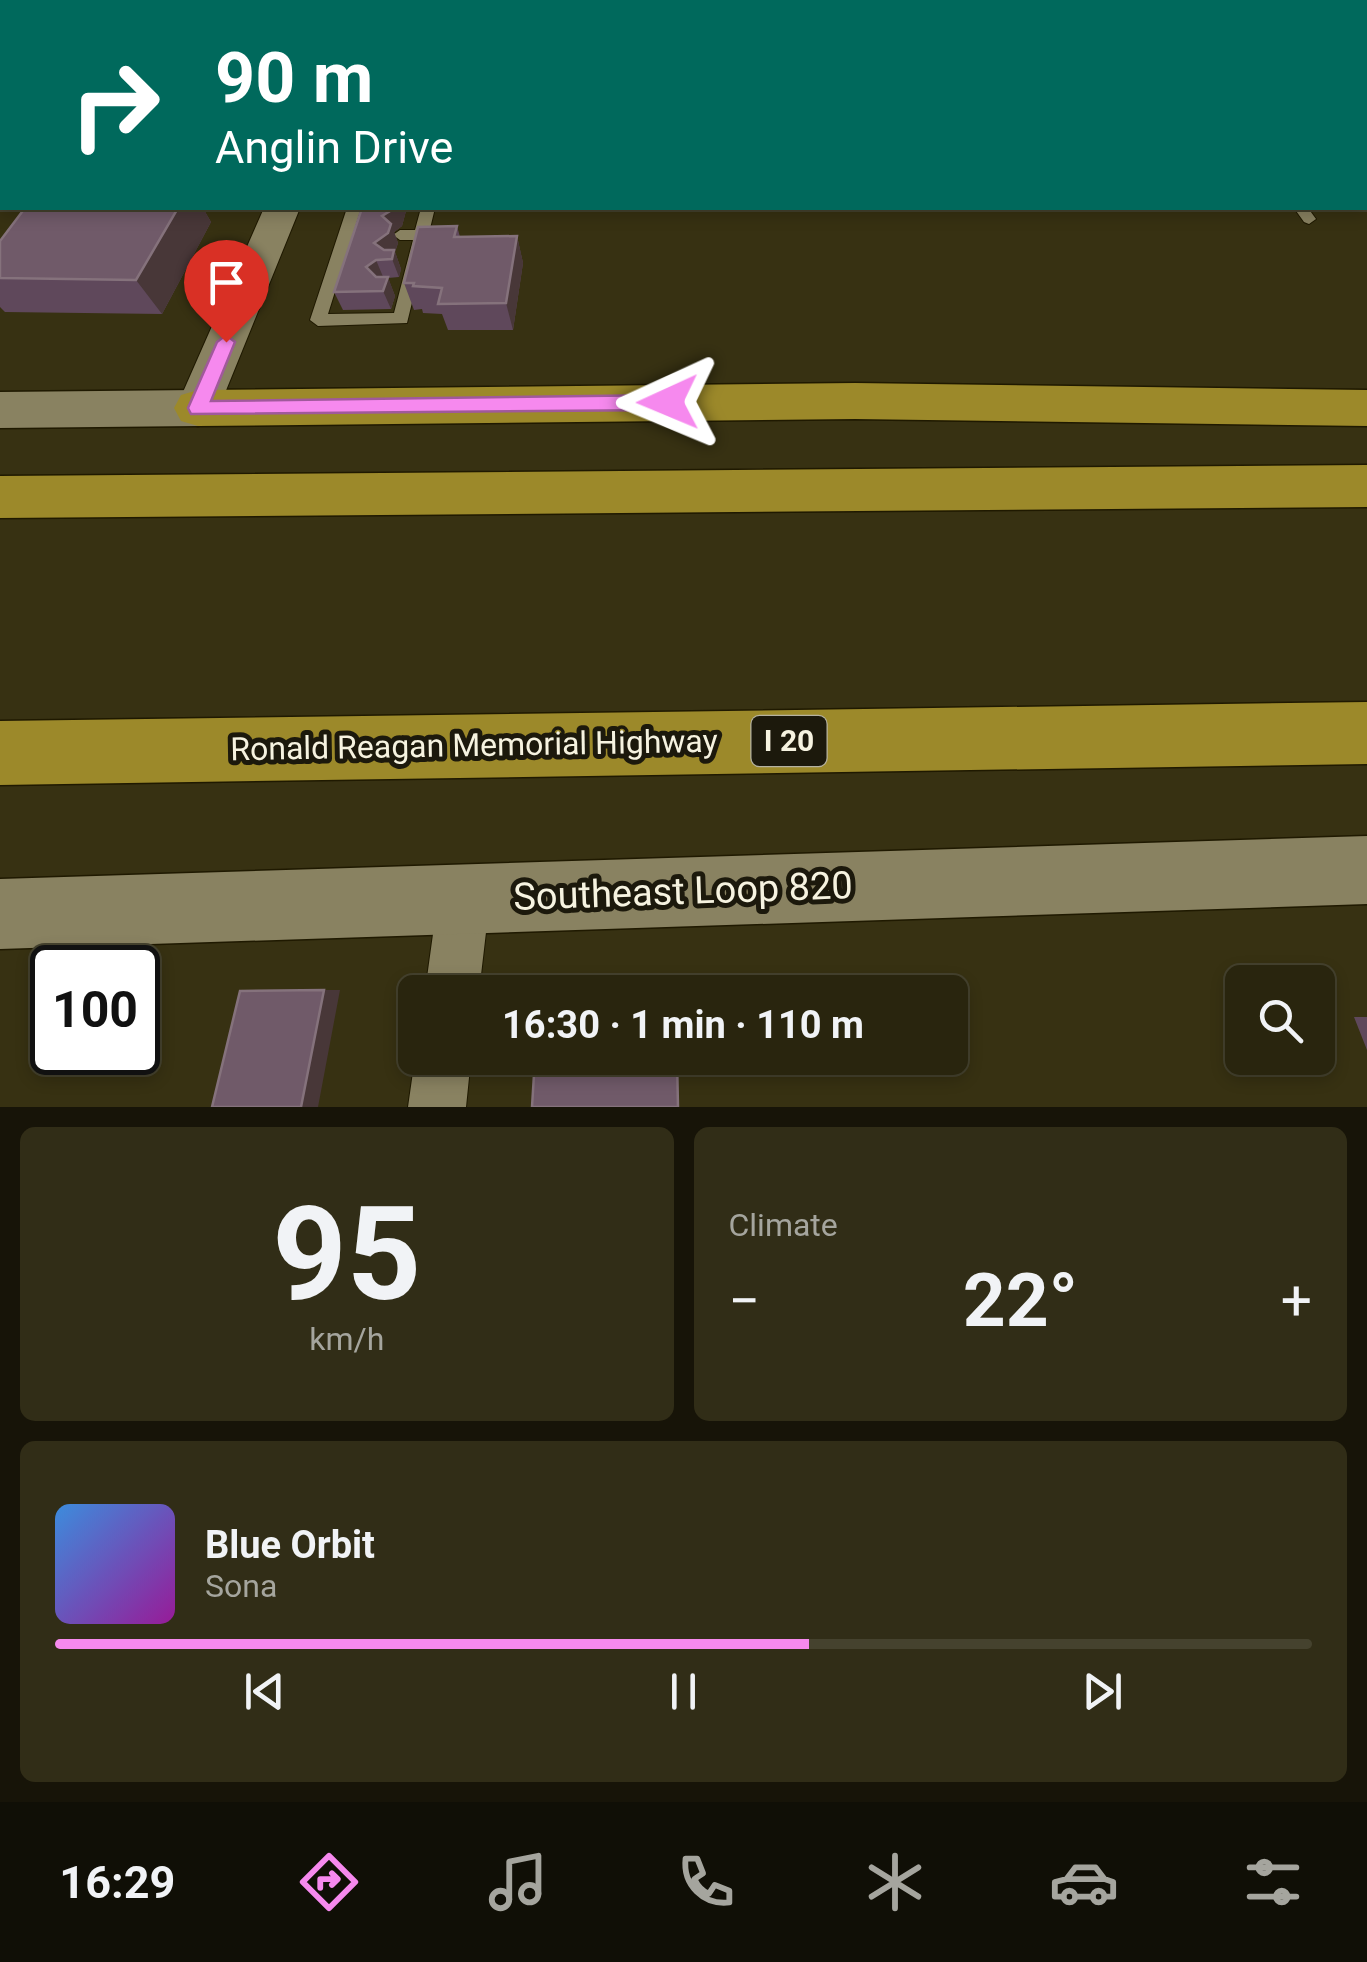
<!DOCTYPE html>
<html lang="en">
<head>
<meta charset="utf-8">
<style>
	:root { --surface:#29250e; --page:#312d17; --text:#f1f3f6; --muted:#a5a59e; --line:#45422e; --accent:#f689ee }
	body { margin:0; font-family:Roboto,sans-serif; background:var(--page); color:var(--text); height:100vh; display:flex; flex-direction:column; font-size:38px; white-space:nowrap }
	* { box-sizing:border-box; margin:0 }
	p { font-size:32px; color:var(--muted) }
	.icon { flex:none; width:55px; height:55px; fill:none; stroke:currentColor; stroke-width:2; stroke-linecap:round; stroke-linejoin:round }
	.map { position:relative; height:1107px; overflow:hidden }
	.side { display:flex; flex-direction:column; gap:20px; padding:20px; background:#171408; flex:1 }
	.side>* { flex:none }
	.guide { position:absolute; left:0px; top:0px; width:1368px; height:210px; box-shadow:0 5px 15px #0003,0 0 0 2px var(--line); background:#00695c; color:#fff; overflow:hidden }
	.buttons { position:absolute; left:1225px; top:965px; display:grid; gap:20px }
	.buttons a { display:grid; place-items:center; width:110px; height:110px; border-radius:15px; background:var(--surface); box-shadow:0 5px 15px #0003,0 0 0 2px var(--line); font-size:50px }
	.speed { position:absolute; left:30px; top:945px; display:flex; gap:20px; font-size:50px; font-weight:700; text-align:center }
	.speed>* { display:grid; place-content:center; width:130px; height:130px; border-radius:50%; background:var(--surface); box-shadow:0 5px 15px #0003,0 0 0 2px var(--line); line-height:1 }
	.speed .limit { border:5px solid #111; border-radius:15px; background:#fff; color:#111 }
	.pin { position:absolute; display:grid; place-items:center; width:85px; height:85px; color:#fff; margin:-102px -42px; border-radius:50% 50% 50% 0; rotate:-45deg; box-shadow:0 0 10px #0007 }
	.pin .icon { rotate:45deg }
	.me { position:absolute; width:110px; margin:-55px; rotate:269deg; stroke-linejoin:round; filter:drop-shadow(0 0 8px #0008) }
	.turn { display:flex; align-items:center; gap:35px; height:210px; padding:0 50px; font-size:45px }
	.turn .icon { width:130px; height:130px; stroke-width:2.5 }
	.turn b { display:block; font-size:70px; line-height:85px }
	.big { font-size:75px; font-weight:700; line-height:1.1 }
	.side .tile { flex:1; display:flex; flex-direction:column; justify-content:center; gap:15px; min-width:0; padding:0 35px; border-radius:15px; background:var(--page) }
	.side .dial { align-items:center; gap:0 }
	.dial b { font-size:130px; line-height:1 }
	.song { display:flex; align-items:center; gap:30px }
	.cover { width:120px; height:120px; border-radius:15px; background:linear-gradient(135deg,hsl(210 70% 55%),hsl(300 70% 35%)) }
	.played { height:10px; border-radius:5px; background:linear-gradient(90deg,var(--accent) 60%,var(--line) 60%) }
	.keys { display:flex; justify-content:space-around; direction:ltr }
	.heat { display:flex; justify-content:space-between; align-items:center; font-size:55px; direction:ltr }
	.side .tiles { flex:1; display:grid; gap:20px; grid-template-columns:1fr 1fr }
	.tile:last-child { grid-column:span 2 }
	.trip { position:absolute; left:398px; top:975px; width:570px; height:100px; border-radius:15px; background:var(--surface); box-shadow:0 5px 15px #0003,0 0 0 2px var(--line); font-weight:700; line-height:100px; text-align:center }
	.tabs { display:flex; height:160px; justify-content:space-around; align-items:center; background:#100f06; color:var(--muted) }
	.tabs .icon { width:70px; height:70px }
	.tabs .selected { color:var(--accent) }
	.tabs b { font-size:45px; color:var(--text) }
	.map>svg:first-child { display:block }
</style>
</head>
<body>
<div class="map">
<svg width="1367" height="1107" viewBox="0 0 1367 1107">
	<rect width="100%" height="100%" fill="#373112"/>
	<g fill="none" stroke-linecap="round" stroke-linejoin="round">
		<defs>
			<path id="service" d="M191 0H216L218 2H194Z
				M347 208H361L328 314 394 313 413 240H400L393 235 400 230H415L421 208H435L407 323 318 326 310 320Z
				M1294 208H1308L1316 219 1309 224 1304 222Z"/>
			<path id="minor" d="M934 0H956L957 2H935Z
				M464 872 482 880 490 898 479 992H425L438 898 446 880Z
				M415 1058H471L466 1107H408Z"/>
			<path id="tertiary" d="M1365 97H1367V117H1365Z
				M0 110H2V130H0Z
				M264 208H300L214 420 198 425 182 420 176 408Z"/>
			<path id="secondary" d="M198 390 215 395 222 408 215 421 198 426 0 428V392Z
				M1367 836V904L0 949V879Z"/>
			<path id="motorway" d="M855 383 1367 390V426L855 419 198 426 181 421 174 408 181 395 198 390Z
				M1367 465V507L0 518V476Z
				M1367 702V764L0 785V721Z"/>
		</defs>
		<!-- service casing -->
		<use href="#service" stroke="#1f1900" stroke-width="2"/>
		<!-- minor casing -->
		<use href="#minor" stroke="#1f1900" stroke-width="2"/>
		<!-- tertiary casing -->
		<use href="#tertiary" stroke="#1f1900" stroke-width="2"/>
		<!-- secondary casing -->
		<use href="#secondary" stroke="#1f1900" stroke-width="3"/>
		<!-- motorway casing -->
		<use href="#motorway" stroke="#1f1900" stroke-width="3"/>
		<!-- service -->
		<use href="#service" fill="#898261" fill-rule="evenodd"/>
		<!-- minor -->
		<use href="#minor" fill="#898261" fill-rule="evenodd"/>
		<!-- tertiary -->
		<use href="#tertiary" fill="#898261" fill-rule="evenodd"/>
		<!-- secondary -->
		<use href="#secondary" fill="#898261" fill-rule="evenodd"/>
		<!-- motorway -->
		<use href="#motorway" fill="#9c892a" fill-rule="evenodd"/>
	</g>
	<!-- wall -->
	<path fill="#5f485b" d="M997 0H1060L1061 2H998Z
		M0 120H2V192H0Z
		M1365 130H1367V192H1365Z
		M25 208H205L204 210 211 222 162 314 5 312 0 307V241Z
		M406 211 402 226 394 232 398 243 395 252 401 269 399 277 388 278 395 296 391 309 343 310 334 292Z
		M457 226 460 237 517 236 523 263 513 330H448L442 314 423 313 422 309 414 310 404 283Z
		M1354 1017H1367V1050Z"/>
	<!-- shaded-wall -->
	<path fill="#483738" d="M178 208H205L204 210 211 222 162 314 136 280Z
		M395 208H405L406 211 402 226 394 232 398 243 395 252 401 269 399 277 392 259 374 243 382 216Z
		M517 236 523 263 513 330 506 303Z
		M376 260 384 279 374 286 366 267Z
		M388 277 395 296 391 309 383 291Z
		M324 990H340L318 1107H301Z"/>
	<!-- building -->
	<path fill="#705a69" stroke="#85727c" stroke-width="2.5" d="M395 0H438L437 2H394Z
		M843 0H909L910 2H844Z
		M1012 0H1060L1061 2H1013Z
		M0 120H2V157H0Z
		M1365 130H1367V165H1365Z
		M25 208H178L136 280 0 278V241Z
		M362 208H395L382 216 391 224 388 233 374 243 384 250H394L392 259 376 260 366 267 376 277H388L383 291 334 292Z
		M457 226 454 237 517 236 506 303 438 304 442 288 413 286 414 283H404L418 227Z
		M324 990 301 1107H212L240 991Z
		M535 1058H677L678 1107H532Z"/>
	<!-- route -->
	<path fill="#f689ee" stroke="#a0599b" stroke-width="2.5" d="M226 335 235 342 211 401 668 395 678 402 668 410 191 414 188 408 217 342Z"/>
	<g text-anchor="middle" stroke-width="10" stroke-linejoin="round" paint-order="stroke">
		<!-- shield labels -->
		<rect fill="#1c190c" stroke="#b5b2a0" stroke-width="2.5" x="751.5" y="716" width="75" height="50" rx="8"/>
		<g font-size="30" font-weight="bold" fill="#f6f3e0">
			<text x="789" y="751">I 20</text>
		</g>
		<!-- street labels -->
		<g font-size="32" fill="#f6f3e0" stroke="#1c190c">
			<text transform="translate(474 745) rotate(-1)" y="11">Ronald Reagan Memorial Highway</text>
		</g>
		<!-- near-street labels -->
		<g font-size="38" fill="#f6f3e0" stroke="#1c190c">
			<text transform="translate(683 891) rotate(-2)" y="13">Southeast Loop 820</text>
		</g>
	</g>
</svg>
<div class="buttons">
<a><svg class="icon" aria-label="search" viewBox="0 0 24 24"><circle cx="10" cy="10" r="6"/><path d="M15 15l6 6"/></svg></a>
</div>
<div class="speed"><div class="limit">100</div></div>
<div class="pin" style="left:226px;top:342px;background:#d93025"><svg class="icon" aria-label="arrive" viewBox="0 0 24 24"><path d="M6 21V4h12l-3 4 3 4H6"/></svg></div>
<svg class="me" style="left:668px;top:402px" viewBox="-20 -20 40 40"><path d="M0-17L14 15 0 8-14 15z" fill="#f689ee" stroke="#fff" stroke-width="4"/></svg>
<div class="trip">16:30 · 1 min · 110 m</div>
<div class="guide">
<div class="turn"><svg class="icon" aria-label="right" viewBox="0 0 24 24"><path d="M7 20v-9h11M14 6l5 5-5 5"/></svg><div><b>90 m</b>Anglin Drive</div></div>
</div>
</div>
<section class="side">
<div class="tiles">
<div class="tile dial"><b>95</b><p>km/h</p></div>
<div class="tile"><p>Climate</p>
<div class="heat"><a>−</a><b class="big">22°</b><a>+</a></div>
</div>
<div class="tile">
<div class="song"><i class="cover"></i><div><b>Blue Orbit</b><p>Sona</p></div></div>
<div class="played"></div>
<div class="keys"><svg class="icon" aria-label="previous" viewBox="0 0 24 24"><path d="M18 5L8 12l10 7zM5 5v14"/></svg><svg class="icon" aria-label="pause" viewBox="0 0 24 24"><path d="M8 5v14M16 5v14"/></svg><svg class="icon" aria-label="next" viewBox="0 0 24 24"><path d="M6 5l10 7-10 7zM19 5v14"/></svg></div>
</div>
</div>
</section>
<nav class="tabs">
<b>16:29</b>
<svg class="icon selected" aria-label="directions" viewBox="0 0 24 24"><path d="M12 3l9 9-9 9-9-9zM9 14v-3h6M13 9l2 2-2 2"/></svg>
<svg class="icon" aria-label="music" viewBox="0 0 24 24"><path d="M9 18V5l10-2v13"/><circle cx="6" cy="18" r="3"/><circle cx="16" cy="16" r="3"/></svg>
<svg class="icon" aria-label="phone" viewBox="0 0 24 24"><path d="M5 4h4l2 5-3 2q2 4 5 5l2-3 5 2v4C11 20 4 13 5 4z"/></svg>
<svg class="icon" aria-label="climate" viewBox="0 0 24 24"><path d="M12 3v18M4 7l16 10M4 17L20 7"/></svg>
<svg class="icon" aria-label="car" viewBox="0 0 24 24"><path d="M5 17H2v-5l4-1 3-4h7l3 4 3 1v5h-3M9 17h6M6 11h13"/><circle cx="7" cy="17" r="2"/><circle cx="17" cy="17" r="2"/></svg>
<svg class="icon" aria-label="filters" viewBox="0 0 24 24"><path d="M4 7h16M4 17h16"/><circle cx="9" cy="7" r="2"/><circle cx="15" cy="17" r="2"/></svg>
</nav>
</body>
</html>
